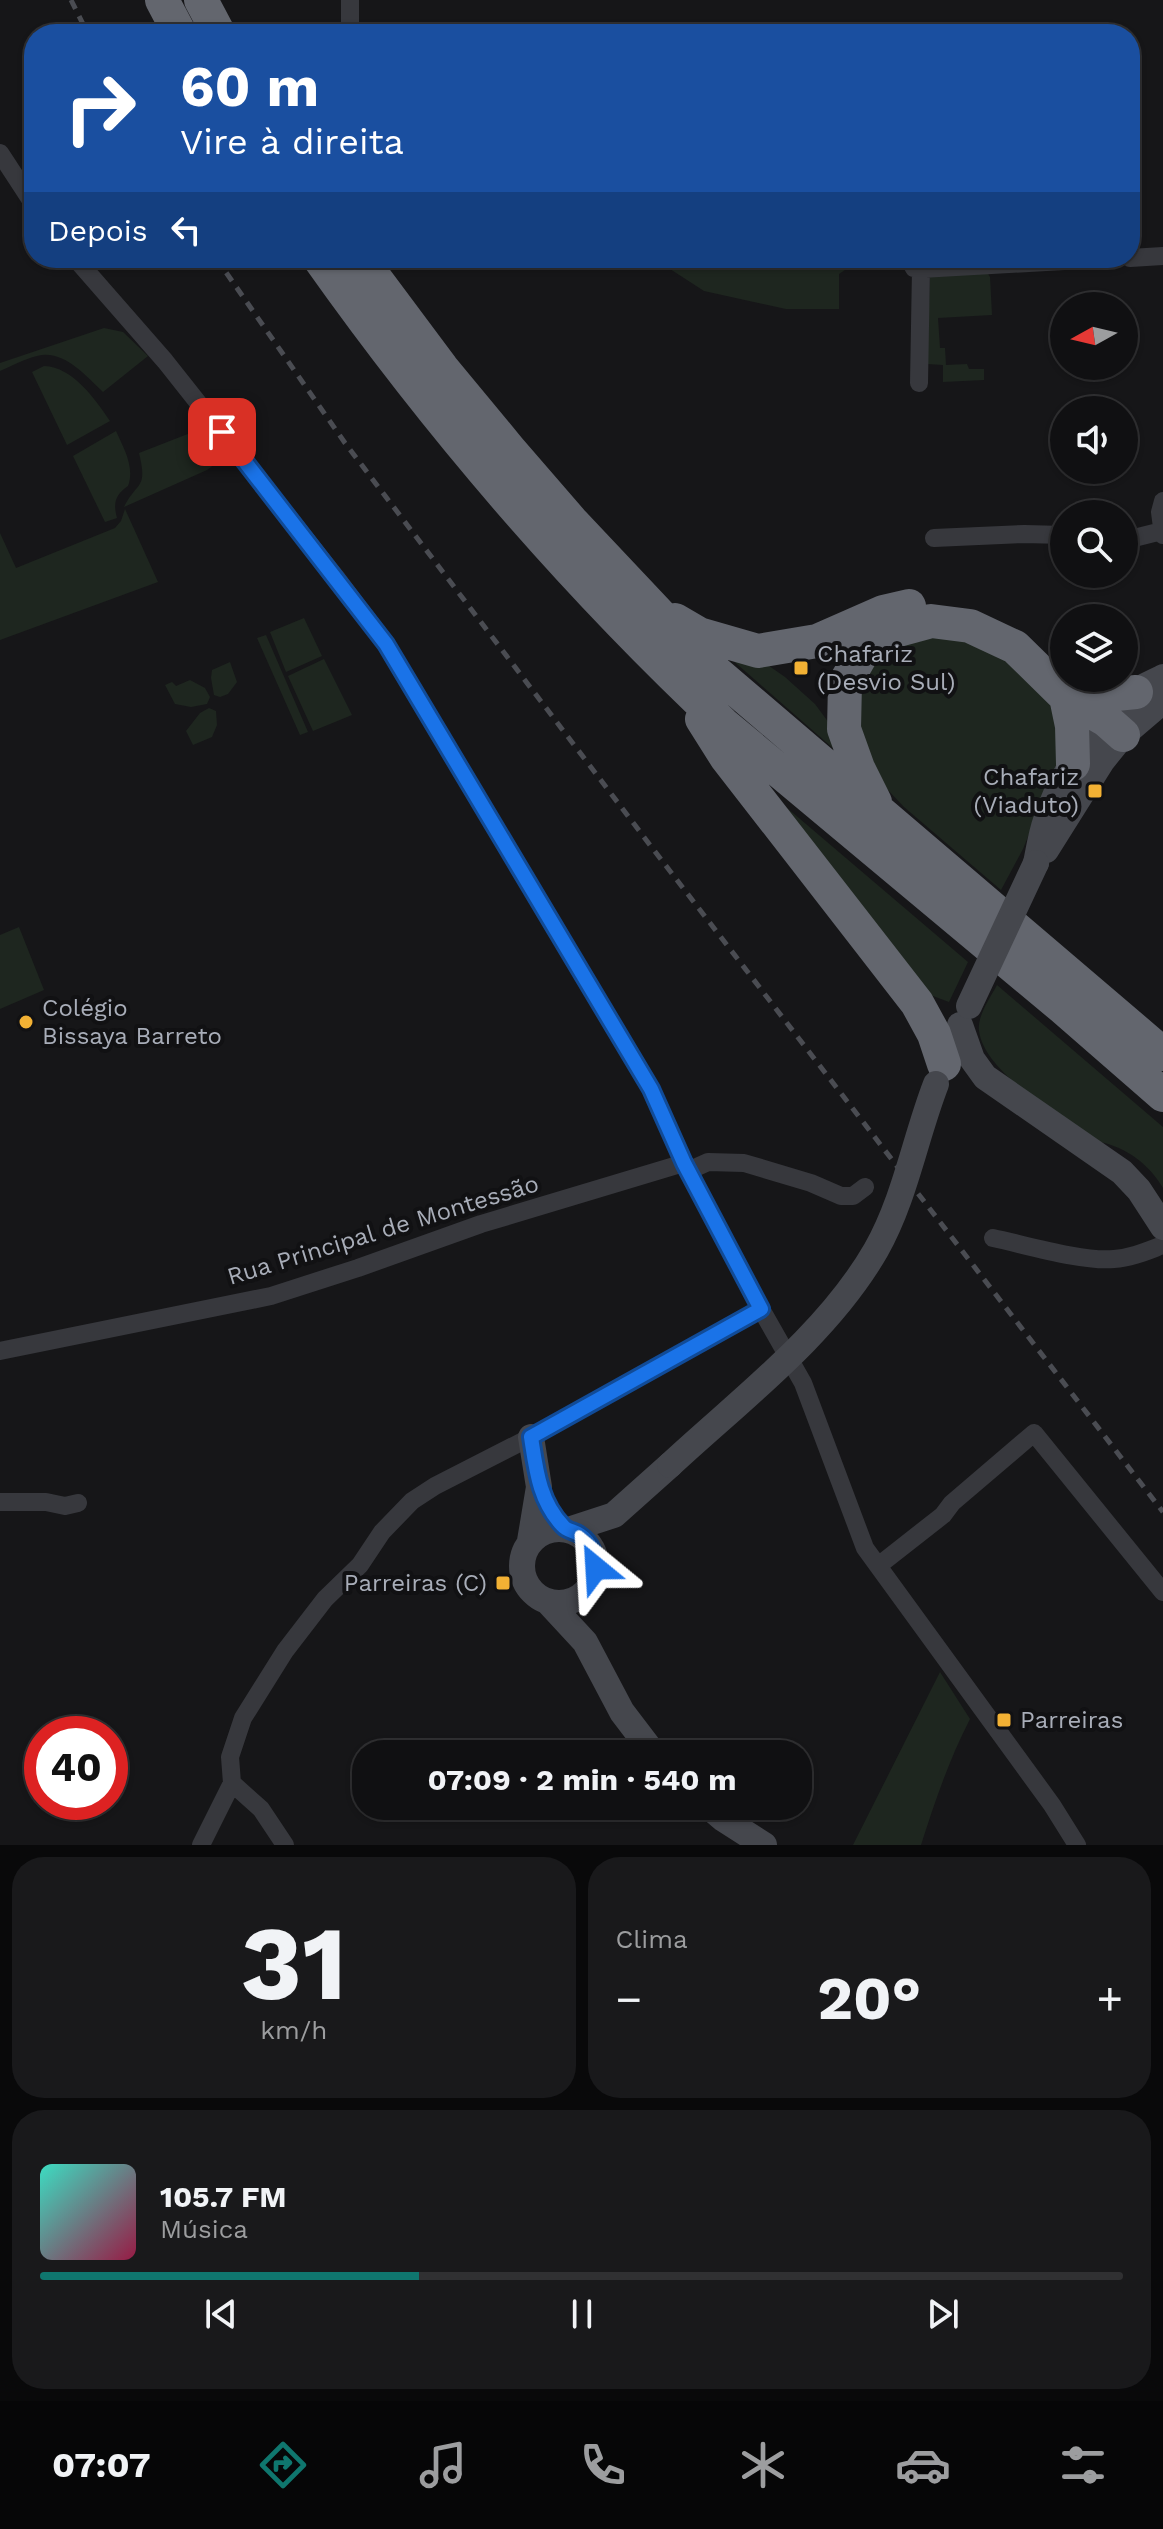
<!DOCTYPE html>
<html lang="pt">
<head>
<meta charset="utf-8">
<style>
	:root { --surface:#101012; --page:#19191b; --text:#f1f3f6; --muted:#9c9d9f; --line:#303032; --accent:#0f766e }
	body { margin:0; font-family:"Work Sans",sans-serif; background:var(--page); color:var(--text); height:100vh; display:flex; flex-direction:column; font-size:30px; white-space:nowrap }
	* { box-sizing:border-box; margin:0 }
	p { font-size:26px; color:var(--muted) }
	.icon { flex:none; width:44px; height:44px; fill:none; stroke:currentColor; stroke-width:2; stroke-linecap:round; stroke-linejoin:round }
	.map { position:relative; height:1845px; overflow:hidden }
	.drawer { display:flex; flex-direction:column; gap:12px; padding:12px; background:#09090a; flex:1 }
	.drawer>* { flex:none }
	.hud { position:absolute; left:24px; top:24px; width:1116px; height:244px; border-radius:32px; box-shadow:0 2px 6px #0004,0 0 0 2px var(--line); background:#1a4fa0; color:#fff; overflow:hidden }
	.needle { width:52px; rotate:262deg }
	.tools { position:absolute; left:1050px; top:292px; display:grid; gap:16px }
	.tools a { display:grid; place-items:center; width:88px; height:88px; border-radius:50%; background:var(--surface); box-shadow:0 2px 6px #0004,0 0 0 2px var(--line); font-size:40px }
	.speed { position:absolute; left:24px; top:1716px; display:flex; gap:16px; font-size:40px; font-weight:700; text-align:center }
	.speed>* { display:grid; place-content:center; width:104px; height:104px; border-radius:50%; background:var(--surface); box-shadow:0 2px 6px #0004,0 0 0 2px var(--line); line-height:1 }
	.speed .limit { border:12px solid #d22; background:#fff; color:#111 }
	.pin { position:absolute; display:grid; place-items:center; width:68px; height:68px; color:#fff; margin:-34px; border-radius:16px; box-shadow:0 4px 12px #0006 }
	.me { position:absolute; width:88px; margin:-44px; rotate:333deg; stroke-linejoin:round; filter:drop-shadow(0 0 6px #0008) }
	.turn { display:flex; align-items:center; gap:28px; height:168px; padding:0 24px; font-size:36px }
	.turn .icon { width:104px; height:104px; stroke-width:2.5 }
	.turn b { display:block; font-size:56px; line-height:68px }
	.then { display:flex; align-items:center; height:76px; padding:0 24px; background:#0003; gap:16px; font-size:30px }
	.big { font-size:60px; font-weight:700; line-height:1.1 }
	.drawer .card { flex:1; display:flex; flex-direction:column; justify-content:center; gap:12px; min-width:0; padding:0 28px; border-radius:32px; background:var(--page) }
	.drawer .dial { align-items:center; gap:0 }
	.dial b { font-size:104px; line-height:1 }
	.song { display:flex; align-items:center; gap:24px }
	.cover { width:96px; height:96px; border-radius:12px; background:linear-gradient(135deg,hsl(170 70% 55%),hsl(340 70% 35%)) }
	.played { height:8px; border-radius:4px; background:linear-gradient(90deg,var(--accent) 35%,var(--line) 35%) }
	.keys { display:flex; justify-content:space-around; direction:ltr }
	.heat { display:flex; justify-content:space-between; align-items:center; font-size:44px; direction:ltr }
	.drawer .tiles { flex:1; display:grid; gap:12px; grid-template-columns:1fr 1fr }
	.card:last-child { grid-column:span 2 }
	.trip { position:absolute; left:352px; top:1740px; width:460px; height:80px; border-radius:32px; background:var(--surface); box-shadow:0 2px 6px #0004,0 0 0 2px var(--line); font-weight:700; line-height:80px; text-align:center }
	.menu { display:flex; height:128px; justify-content:space-around; align-items:center; background:#060607; color:var(--muted) }
	.menu .icon { width:56px; height:56px }
	.menu .active { color:var(--accent) }
	.menu b { font-size:36px; color:var(--text) }
	.map>svg:first-child { display:block }
</style>
</head>
<body>
<div class="map">
<svg width="1163" height="1845" viewBox="0 0 1163 1845">
	<rect width="100%" height="100%" fill="#161618"/>
	<!-- green -->
	<path fill="#1e261f" d="M653 258H850L851 266 839 274V309H786L704 291Z
		M987 272 990 277 992 315 938 318 940 348H945L946 365 967 364 969 369H984V380L943 382V365L927 364 930 276Z
		M104 328 123 332 148 356 103 392C85 375 63 349 37 356 24 359 12 366 0 371V363Z
		M44 366C73 367 95 399 110 421L67 445 32 372Z
		M198 430 222 459 207 470 124 507C137 481 148 490 139 453Z
		M116 431C124 449 135 467 128 486 115 495 113 503 117 518L105 522 73 456Z
		M125 509 158 582 0 640V533L16 568 115 528 121 521Z
		M304 618 322 656 286 672 270 632Z
		M910 634 983 641 1052 701 1061 742 1055 777 1042 802 1023 849 1001 890 904 807 886 788 856 739 864 669Z
		M266 635 308 732 300 735 257 638Z
		M722 651 762 661 785 677 815 704 829 723 835 750Z
		M324 659 352 715 313 731 288 676Z
		M230 662 237 682 228 694 220 697 214 695 211 678 212 670Z
		M190 680 205 688 210 697 207 704 191 707 175 704 165 685 172 682 176 686Z
		M209 708 216 711 217 725 212 737 193 745 186 731 200 713Z
		M786 807 968 962 949 1002 925 993Z
		M19 927 44 990 0 1009V935Z
		M997 985 1163 1127V1188C1150 1165 1126 1147 1100 1142 1065 1118 985 1075 979 1031 977 1016 990 998 997 985Z
		M940 1672 970 1719C949 1760 935 1801 921 1845H853Z"/>
	<g fill="none" stroke-linecap="round" stroke-linejoin="round">
		<!-- street -->
		<path stroke="#37383d" stroke-width="18" d="M350 0V32
			M0 153 34 205
			M75 258 165 361 335 576 386 644 651 1089 688 1171 761 1309 803 1383 865 1548 1052 1805 1077 1845
			M908 258 914 268 921 269 919 383
			M1130 258 1163 256
			M921 269 1118 258
			M1163 501 1160 512 1163 535
			M1124 537 1134 538 1162 531
			M934 538 1024 534 1064 535
			M688 1171 708 1162 744 1163 811 1183 841 1196H853L865 1187
			M993 1238C1026 1245 1083 1262 1114 1259 1131 1258 1147 1251 1163 1245
			M0 1351 271 1296 358 1268 481 1224 684 1163
			M0 1502H46L65 1506 78 1503
			M878 1566 943 1515 952 1503 1034 1433 1163 1592
			M232 1783 261 1809 285 1845
			M201 1845 232 1783 230 1757 243 1718 285 1651 325 1599 360 1565 382 1532 412 1501 435 1486 531 1437 761 1309"/>
		<!-- secondary -->
		<path stroke="#45474d" stroke-width="26" d="M1046 850 1102 761 1123 735 1163 701
			M1036 863C1039 849 1041 834 1046 820 1061 773 1095 722 1135 692 1143 686 1154 682 1163 677
			M960 1025 972 1059 985 1077 1122 1172 1139 1190 1163 1227
			M522 1566a37 37 0 1 1 74 0a37 37 0 1 1-74 0Z
			M568 1530 614 1515 670 1465
			M530 1541 539 1487 531 1437
			M548 1602 585 1642 622 1712 654 1754
			M708 1806 722 1818 764 1845"/>
		<!-- highway -->
		<path stroke="#63666e" stroke-width="34" d="M162 0 180 34
			M201 0 219 34
			M319 258C438 426 573 583 723 724L1062 1007 1163 1095
			M360 258 442 368 509 449 573 523 705 663 1163 1054
			M675 620 699 634 758 651 817 641 883 612 909 606
			M1087 690 1116 694 1136 692
			M1066 697 1072 726 1073 764
			M702 719 726 757 917 1003 934 1034 944 1064
			M875 802 858 768 844 729 845 683 864 650 887 633 931 621 970 626 1015 647 1066 697 1106 720 1123 735"/>
		<!-- rail -->
		<path stroke="#4a4c52" stroke-width="5" stroke-dasharray="10 8" stroke-linecap="butt" d="M71 0 88 34
			M216 258 345 443 650 845 1163 1512"/>
		<!-- secondary-bridge -->
		<path stroke="#45474d" stroke-width="26" d="M969 1006 1036 863
			M670 1465C741 1399 827 1335 876 1250 905 1199 915 1138 936 1084"/>
	</g>
	<g fill="none" stroke-linecap="round" stroke-linejoin="round">
		<defs>
			<path id="route" d="M222 432 386 644 651 1089 684 1163 761 1309 531 1437C536 1469 539 1501 563 1526 567 1531 575 1531 580 1535 592 1543 595 1555 596 1568"/>
		</defs>
		<!-- route casing -->
		<use href="#route" stroke="#114b97" stroke-width="20"/>
		<!-- route -->
		<use href="#route" stroke="#1a73e8" stroke-width="14"/>
	</g>
	<!-- markers -->
	<g fill="#f2b134" stroke="#111113" stroke-width="3">
		<rect x="793" y="660" width="16" height="16" rx="4"/>
		<rect x="1087" y="783" width="16" height="16" rx="4"/>
		<circle cx="26" cy="1022" r="8"/>
		<rect x="495" y="1575" width="16" height="16" rx="4"/>
		<rect x="996" y="1712" width="16" height="16" rx="4"/>
	</g>
	<g text-anchor="middle" stroke-width="8" stroke-linejoin="round" paint-order="stroke">
		<!-- poi labels -->
		<g font-size="24" fill="#a8adb8" stroke="#111113" text-anchor="start">
			<text x="817" y="662">Chafariz<tspan x="817" dy="28">(Desvio Sul)</tspan></text>
			<text x="1079" y="785" text-anchor="end">Chafariz<tspan x="1079" dy="28">(Viaduto)</tspan></text>
			<text x="42" y="1016">Colégio<tspan x="42" dy="28">Bissaya Barreto</tspan></text>
			<text x="487" y="1591" text-anchor="end">Parreiras (C)</text>
			<text x="1020" y="1728">Parreiras</text>
		</g>
		<!-- street labels -->
		<g font-size="24" fill="#a8adb8" stroke="#111113">
			<text transform="translate(383 1230) rotate(-17)" y="8">Rua Principal de Montessão</text>
		</g>
	</g>
</svg>
<div class="tools">
<a><svg class="needle" viewBox="-14 -14 28 28"><path d="M0-13l5 13h-10z" fill="#e53935"/><path d="M0 13l5-13h-10z" fill="#9c9d9f"/></svg></a>
<a><svg class="icon" aria-label="sound" viewBox="0 0 24 24"><path d="M4 9h4l5-4v14l-5-4H4zM17 9q2 3 0 6"/></svg></a>
<a><svg class="icon" aria-label="search" viewBox="0 0 24 24"><circle cx="10" cy="10" r="6"/><path d="M15 15l6 6"/></svg></a>
<a><svg class="icon" aria-label="layers" viewBox="0 0 24 24"><path d="M12 4l9 5-9 5-9-5zM3 14l9 5 9-5"/></svg></a>
</div>
<div class="speed"><div class="limit">40</div></div>
<div class="pin" style="left:222px;top:432px;background:#d93025"><svg class="icon" aria-label="arrive" viewBox="0 0 24 24"><path d="M6 21V4h12l-3 4 3 4H6"/></svg></div>
<svg class="me" style="left:596px;top:1568px" viewBox="-20 -20 40 40"><path d="M0-17L14 15 0 8-14 15z" fill="#1a73e8" stroke="#fff" stroke-width="4"/></svg>
<div class="trip">07:09 · 2 min · 540 m</div>
<div class="hud">
<div class="turn"><svg class="icon" aria-label="right" viewBox="0 0 24 24"><path d="M7 20v-9h11M14 6l5 5-5 5"/></svg><div><b>60 m</b>Vire à direita</div></div>
<div class="then">Depois<svg class="icon" aria-label="left" viewBox="0 0 24 24"><path d="M17 20v-9H6M10 6l-5 5 5 5"/></svg></div>
</div>
</div>
<section class="drawer">
<div class="tiles">
<div class="card dial"><b>31</b><p>km/h</p></div>
<div class="card"><p>Clima</p>
<div class="heat"><a>−</a><b class="big">20°</b><a>+</a></div>
</div>
<div class="card">
<div class="song"><i class="cover"></i><div><b>105.7 FM</b><p>Música</p></div></div>
<div class="played"></div>
<div class="keys"><svg class="icon" aria-label="previous" viewBox="0 0 24 24"><path d="M18 5L8 12l10 7zM5 5v14"/></svg><svg class="icon" aria-label="pause" viewBox="0 0 24 24"><path d="M8 5v14M16 5v14"/></svg><svg class="icon" aria-label="next" viewBox="0 0 24 24"><path d="M6 5l10 7-10 7zM19 5v14"/></svg></div>
</div>
</div>
</section>
<nav class="menu">
<b>07:07</b>
<svg class="icon active" aria-label="directions" viewBox="0 0 24 24"><path d="M12 3l9 9-9 9-9-9zM9 14v-3h6M13 9l2 2-2 2"/></svg>
<svg class="icon" aria-label="music" viewBox="0 0 24 24"><path d="M9 18V5l10-2v13"/><circle cx="6" cy="18" r="3"/><circle cx="16" cy="16" r="3"/></svg>
<svg class="icon" aria-label="phone" viewBox="0 0 24 24"><path d="M5 4h4l2 5-3 2q2 4 5 5l2-3 5 2v4C11 20 4 13 5 4z"/></svg>
<svg class="icon" aria-label="climate" viewBox="0 0 24 24"><path d="M12 3v18M4 7l16 10M4 17L20 7"/></svg>
<svg class="icon" aria-label="car" viewBox="0 0 24 24"><path d="M5 17H2v-5l4-1 3-4h7l3 4 3 1v5h-3M9 17h6M6 11h13"/><circle cx="7" cy="17" r="2"/><circle cx="17" cy="17" r="2"/></svg>
<svg class="icon" aria-label="filters" viewBox="0 0 24 24"><path d="M4 7h16M4 17h16"/><circle cx="9" cy="7" r="2"/><circle cx="15" cy="17" r="2"/></svg>
</nav>
</body>
</html>
